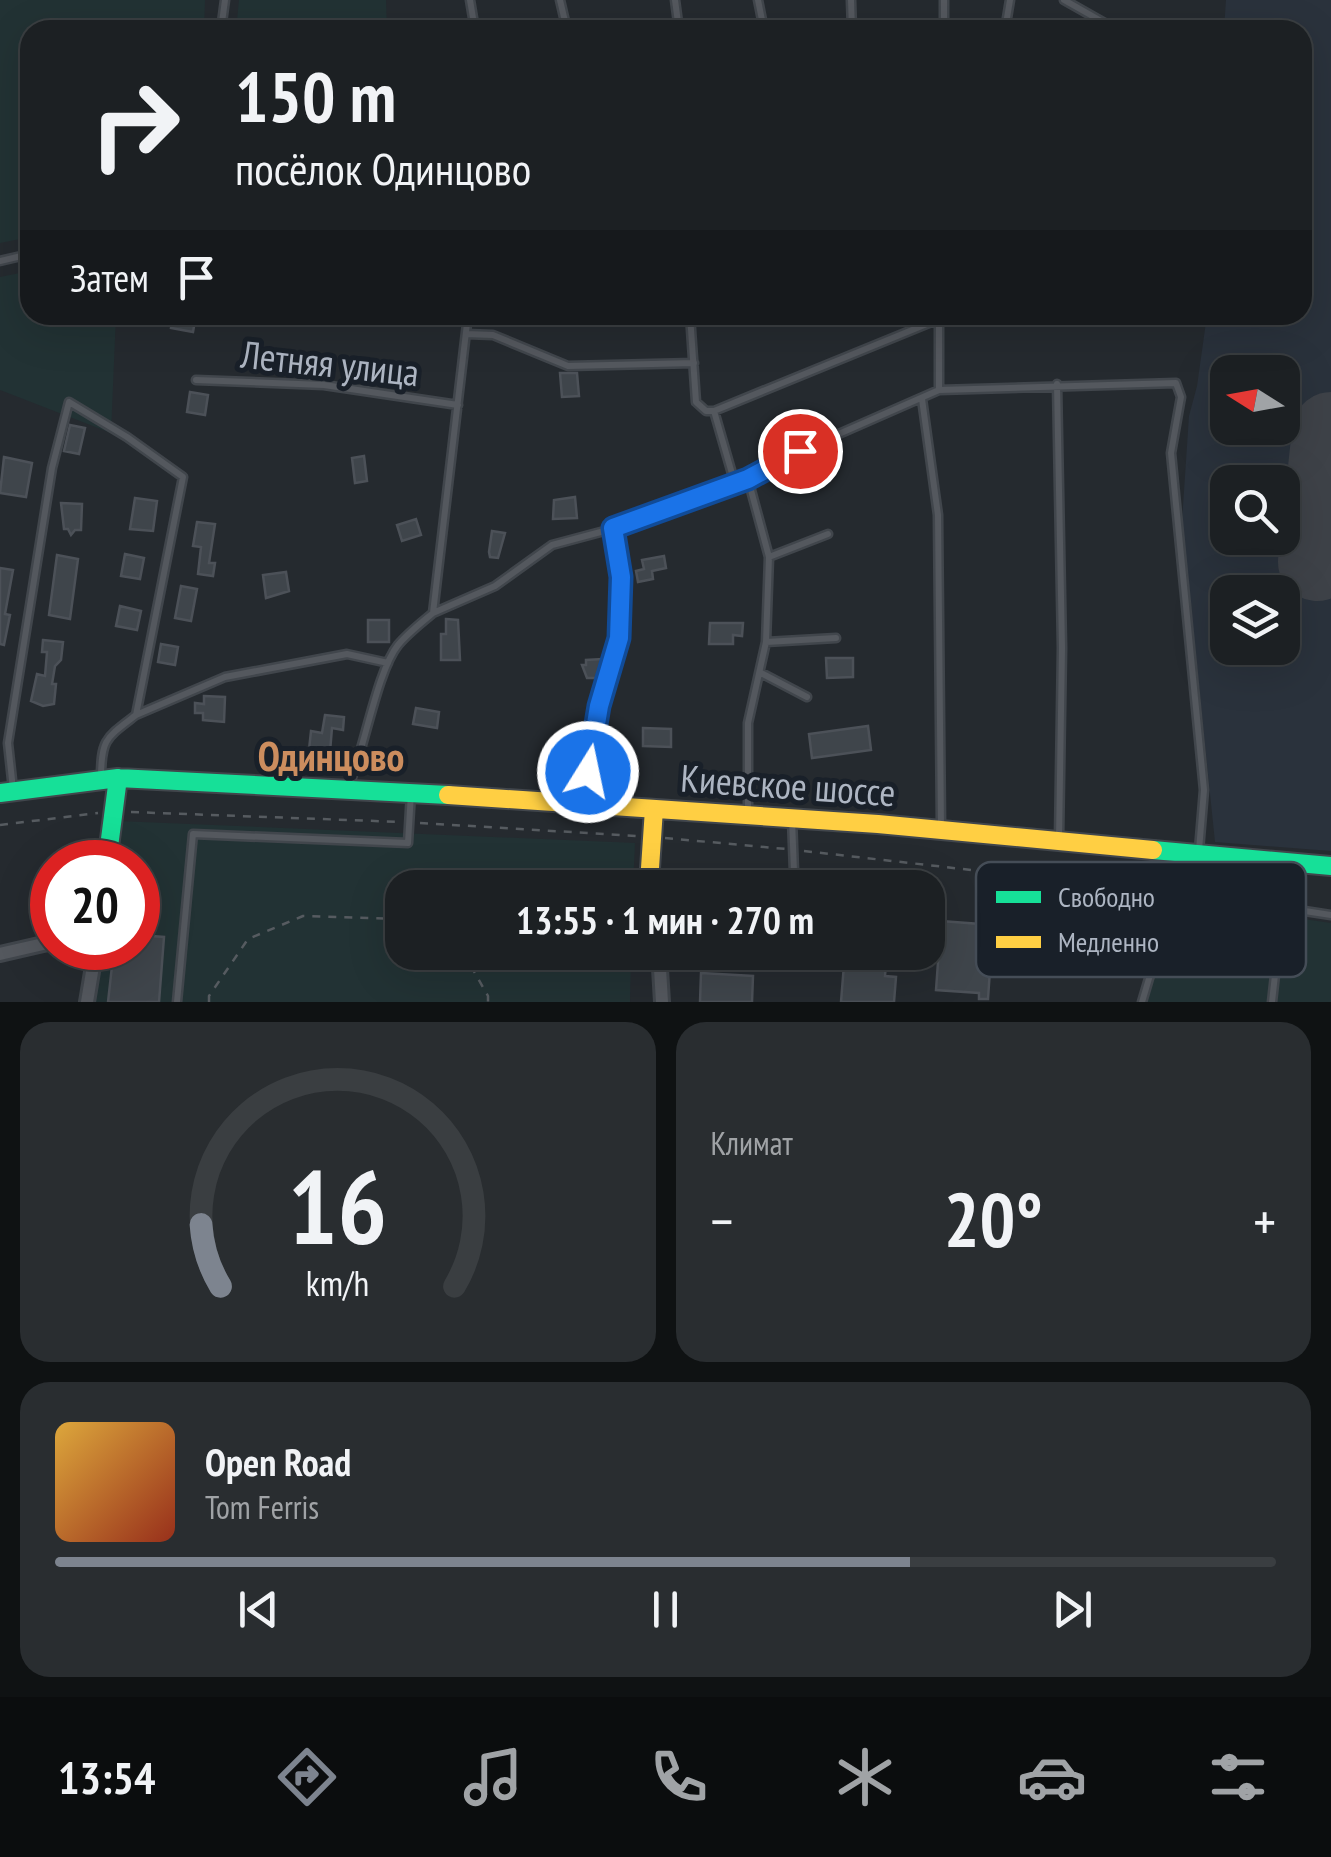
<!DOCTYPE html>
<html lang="ru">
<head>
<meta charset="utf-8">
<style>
	:root { --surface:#1c2023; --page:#292d30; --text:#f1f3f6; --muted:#a0a3a6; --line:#3a3e41; --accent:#7d848f }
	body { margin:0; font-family:"PT Sans Narrow",sans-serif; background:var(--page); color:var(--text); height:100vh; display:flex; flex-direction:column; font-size:38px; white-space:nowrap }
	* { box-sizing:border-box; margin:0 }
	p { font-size:32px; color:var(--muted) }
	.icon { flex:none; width:55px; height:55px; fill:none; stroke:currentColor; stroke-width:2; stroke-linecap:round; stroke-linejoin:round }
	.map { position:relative; height:1002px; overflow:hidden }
	.sheet { display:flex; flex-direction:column; gap:20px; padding:20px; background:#0f1213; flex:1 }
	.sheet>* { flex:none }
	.guide { position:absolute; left:20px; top:20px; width:1292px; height:305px; border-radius:30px; box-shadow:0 10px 40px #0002,0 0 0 2px var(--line); background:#1c2023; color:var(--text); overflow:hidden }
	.needle { width:65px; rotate:281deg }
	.fabs { position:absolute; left:1210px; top:355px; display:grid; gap:20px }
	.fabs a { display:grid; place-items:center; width:90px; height:90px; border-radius:20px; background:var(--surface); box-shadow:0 10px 40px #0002,0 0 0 2px var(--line); font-size:50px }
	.speed { position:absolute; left:30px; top:840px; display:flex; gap:20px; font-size:50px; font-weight:700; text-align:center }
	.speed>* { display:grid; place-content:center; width:130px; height:130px; border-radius:50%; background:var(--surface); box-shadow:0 10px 40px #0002,0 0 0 2px var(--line); line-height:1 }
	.speed .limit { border:15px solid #d22; background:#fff; color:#111 }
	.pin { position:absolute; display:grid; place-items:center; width:85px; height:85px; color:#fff; margin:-42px; border:5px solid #fff; border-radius:50%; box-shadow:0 2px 10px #0007 }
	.me { position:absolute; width:110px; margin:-55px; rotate:10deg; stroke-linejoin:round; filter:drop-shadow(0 0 8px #0008) }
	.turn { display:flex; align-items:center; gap:35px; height:210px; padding:0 50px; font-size:45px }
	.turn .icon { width:130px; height:130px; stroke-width:2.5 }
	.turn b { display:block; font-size:70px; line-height:85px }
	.then { display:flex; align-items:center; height:95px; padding:0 50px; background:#0003; gap:20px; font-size:38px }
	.big { font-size:75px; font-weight:600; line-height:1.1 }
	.sheet .card { flex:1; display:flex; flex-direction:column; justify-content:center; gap:15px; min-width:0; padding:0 35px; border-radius:30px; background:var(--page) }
	.sheet .dial { align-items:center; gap:0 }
	.dial svg { height:260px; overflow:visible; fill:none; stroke:var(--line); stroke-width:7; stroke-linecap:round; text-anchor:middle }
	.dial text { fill:var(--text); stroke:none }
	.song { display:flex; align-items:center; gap:30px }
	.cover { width:120px; height:120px; border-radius:15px; background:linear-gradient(135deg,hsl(40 70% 55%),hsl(10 70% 35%)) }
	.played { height:10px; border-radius:5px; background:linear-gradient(90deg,var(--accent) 70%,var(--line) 70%) }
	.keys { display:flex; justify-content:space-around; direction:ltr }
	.heat { display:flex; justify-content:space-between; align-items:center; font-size:55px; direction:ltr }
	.sheet .tiles { flex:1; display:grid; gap:20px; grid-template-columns:1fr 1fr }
	.card:last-child { grid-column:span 2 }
	.trip { position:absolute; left:385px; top:870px; width:560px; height:100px; border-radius:30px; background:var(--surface); box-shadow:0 10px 40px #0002,0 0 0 2px var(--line); font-weight:600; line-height:100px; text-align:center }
	.tab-bar { display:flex; height:160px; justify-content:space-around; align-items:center; background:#0b0d0e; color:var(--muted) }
	.tab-bar .icon { width:70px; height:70px }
	.tab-bar .current { color:var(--accent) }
	.tab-bar b { font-size:45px; color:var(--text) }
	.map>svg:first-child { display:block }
</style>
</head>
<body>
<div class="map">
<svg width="1331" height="1002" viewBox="0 0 1331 1002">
	<rect width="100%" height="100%" fill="#252a2f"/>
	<!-- airport -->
	<path fill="#2a323c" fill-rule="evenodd" d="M1226 0H1331V851L1215 842 1182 521 1189 416 1197 386 1207 315H1302V30H1224ZM1228 372H1282V428H1228ZM1228 482H1282V538H1228ZM1228 592H1282V648H1228Z"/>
	<!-- green -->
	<path fill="#223234" d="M0 0H205L204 30H30V237L0 243Z
		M239 0H386L387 30H236Z
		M30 271V315H116L111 433 0 390V277Z
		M118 821 635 843 633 887 402 888V952L631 953 630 1002H91L99 948H138V862H111Z
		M1190 902 1331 923V1002H1140L1171 908Z"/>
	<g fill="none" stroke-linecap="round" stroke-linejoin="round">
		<!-- runway -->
		<path stroke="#3e4248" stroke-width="78" d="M1317 562 1331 431"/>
	</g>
	<!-- building -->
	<path fill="#3f454b" stroke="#4c5158" stroke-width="2.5" d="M173 315H196L193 332 171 328Z
		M560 373H577L579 396 562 397Z
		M190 392 208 395 205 415 187 412Z
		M70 425 85 428 79 454 64 451Z
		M364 456 367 481 355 483 352 458Z
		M4 457 32 463 26 497 0 493Z
		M575 497 577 518 553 519 554 500Z
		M135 498 157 501 153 531 130 529Z
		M61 503 82 504 81 530H75L71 535 68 529H64Z
		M416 519 421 535 402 541 397 525Z
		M197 522 215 524 209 563H215L213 576 198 574 201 547 193 546Z
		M492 531 505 533 498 558 490 557 489 552Z
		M125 554 144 558 140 579 121 576Z
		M57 555 78 559 70 619 49 615Z
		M664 556 666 568 652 571 653 579 638 582 636 571 644 569 642 560Z
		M0 568 13 570 5 614 10 615 4 645 0 644Z
		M286 572 289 591 266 598 263 575Z
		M181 586 197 589 191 621 175 618Z
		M120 606 141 611 137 630 116 626Z
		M446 619 458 620 460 660H441V634H446Z
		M368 620H389V642H368Z
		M710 623H743L742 636 733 635V644H709Z
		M43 640 63 642 61 660 55 666 52 684H56L54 704 43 706 31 701 37 674 45 676 47 652H42Z
		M161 644 178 647 175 665 158 662Z
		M826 658H853V677L827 678Z
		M602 659 600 678H587L582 665H586V660Z
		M204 696 225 697 224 722 203 720V713H195V703L204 704Z
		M416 708 439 712 437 728 413 724Z
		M325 715 344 717 343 730 332 728 330 752 309 750 311 731 322 733Z
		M868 726 871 750 812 758 809 734Z
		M643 728 671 729V747L643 746Z
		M941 921 993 925 988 999H979V993L936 990Z
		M138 935 164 937 159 1002H108L114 948H138Z
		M845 952H887L885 976 896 977 894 1002H841Z
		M701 973 753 976 752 1002H700Z"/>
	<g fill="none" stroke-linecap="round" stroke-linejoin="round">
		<defs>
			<path id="lane" d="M470 0 475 30
				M560 0 567 30
				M675 0 679 30
				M758 0 764 30
				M851 0 852 30
				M1064 0 1117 30
				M221 30 225 0
				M944 30V0
				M1005 30 1010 0
				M0 261 30 254
				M690 315 696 402 706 411H714L939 319
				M939 316V390
				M466 334 493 335 568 366 694 363
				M196 380 324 385 458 405
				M1057 384 1062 648 1059 840
				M922 399 938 515 941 827
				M714 411 735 484
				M748 479 769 557 766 642 748 723V813
				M769 557 828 534
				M433 613 495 586 552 545 623 526 748 479 800 451 939 390 1176 383 1181 397 1171 453 1204 790 1199 850
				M766 642 836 638
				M761 673 807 697
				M136 715 225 677 347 654 388 663
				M348 788C364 751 377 671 398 645 408 633 421 623 433 613L468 315
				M13 789 8 743 52 468 69 402 127 437 183 477 136 715C106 738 101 739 101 778
				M582 802 599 705 619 638 621 577 613 528
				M792 819 794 872 804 888
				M1204 856 1202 880 1214 897 1331 915
				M784 888 794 872
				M177 1002 193 834 408 843 411 793
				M1142 1002 1156 955 1179 901 1202 880
				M1272 1002 1276 966 1293 910"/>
			<path id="street" d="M659 952 662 1002
				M0 954 52 942
				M87 1002 96 948"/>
			<path id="fast" d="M0 793 118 778 448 795
				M1153 850 1331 866
				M107 862 118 778"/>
			<path id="slow" d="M448 795 878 824 1153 850
				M653 888 650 868 654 809"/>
		</defs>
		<!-- lane casing -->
		<use href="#lane" stroke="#41464c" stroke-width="11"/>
		<!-- street casing -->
		<use href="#street" stroke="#41464c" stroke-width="18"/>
		<!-- fast casing -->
		<use href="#fast" stroke="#41464c" stroke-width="22"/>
		<!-- slow casing -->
		<use href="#slow" stroke="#41464c" stroke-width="22"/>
		<!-- path -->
		<path stroke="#565b60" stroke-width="2.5" stroke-dasharray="8 8" stroke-linecap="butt" d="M131 812 402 822
			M420 823 637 836
			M0 825 98 813
			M665 838 786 849
			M804 851 1174 893
			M463 952 488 996V1002
			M209 1002V996L248 939 303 916 402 919"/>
		<!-- lane -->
		<use href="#lane" stroke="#54585e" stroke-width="6"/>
		<!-- street -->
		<use href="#street" stroke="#54585e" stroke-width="12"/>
		<!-- fast -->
		<use href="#fast" stroke="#16e098" stroke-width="18"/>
		<!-- slow -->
		<use href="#slow" stroke="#ffcf43" stroke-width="18"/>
	</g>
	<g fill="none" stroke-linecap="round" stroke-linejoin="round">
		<defs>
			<path id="route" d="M588 772 599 706 619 638 621 577 613 528 748 479 800 451"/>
		</defs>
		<!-- route casing -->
		<use href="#route" stroke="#114b97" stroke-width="25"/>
		<!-- route -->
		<use href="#route" stroke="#1a73e8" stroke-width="18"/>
	</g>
	<g text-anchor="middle" stroke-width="10" stroke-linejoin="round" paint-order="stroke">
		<!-- street labels -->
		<g font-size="38" fill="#adb5c2" stroke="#192029">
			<text transform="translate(330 364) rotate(6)" y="13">Летняя улица</text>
			<text transform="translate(788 786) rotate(4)" y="13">Киевское шоссе</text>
		</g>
		<!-- neighbourhood labels -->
		<g font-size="40" font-weight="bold" fill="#cc8d5e" stroke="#192029">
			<text x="331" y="771">Одинцово</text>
		</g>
	</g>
	<!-- legend -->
	<rect x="976" y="862" width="330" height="115" rx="15" fill="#192029" stroke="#454d57" stroke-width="2.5"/>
	<rect x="996" y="891" width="45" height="12" fill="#16e098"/>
	<rect x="996" y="936" width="45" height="12" fill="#ffcf43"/>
	<g font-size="28" fill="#adb5c2">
		<text x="1058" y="907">Свободно</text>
		<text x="1058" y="952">Медленно</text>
	</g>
</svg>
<div class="fabs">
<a><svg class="needle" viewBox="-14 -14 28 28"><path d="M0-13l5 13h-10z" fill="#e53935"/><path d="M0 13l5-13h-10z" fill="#a0a3a6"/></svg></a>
<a><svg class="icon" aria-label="search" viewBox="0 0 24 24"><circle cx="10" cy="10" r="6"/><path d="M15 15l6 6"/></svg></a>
<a><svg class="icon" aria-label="layers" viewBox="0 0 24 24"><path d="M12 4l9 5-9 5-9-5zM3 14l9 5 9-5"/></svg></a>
</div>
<div class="speed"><div class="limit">20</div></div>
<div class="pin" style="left:800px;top:451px;background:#d93025"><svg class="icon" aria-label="arrive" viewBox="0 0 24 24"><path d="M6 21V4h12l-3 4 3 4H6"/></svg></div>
<svg class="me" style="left:588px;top:772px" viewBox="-20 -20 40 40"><circle r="17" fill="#1a73e8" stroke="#fff" stroke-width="3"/><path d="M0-11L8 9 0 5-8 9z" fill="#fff"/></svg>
<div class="trip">13:55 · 1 мин · 270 m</div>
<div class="guide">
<div class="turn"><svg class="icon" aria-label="right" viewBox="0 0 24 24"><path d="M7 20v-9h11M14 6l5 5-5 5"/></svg><div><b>150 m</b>посёлок Одинцово</div></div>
<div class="then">Затем<svg class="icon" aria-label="arrive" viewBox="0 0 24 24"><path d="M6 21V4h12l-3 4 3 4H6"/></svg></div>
</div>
</div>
<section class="sheet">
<div class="tiles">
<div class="card dial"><svg viewBox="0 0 100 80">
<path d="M14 69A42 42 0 1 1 86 69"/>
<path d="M14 69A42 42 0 0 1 8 50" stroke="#7d848f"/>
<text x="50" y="56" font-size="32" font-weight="700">16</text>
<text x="50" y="72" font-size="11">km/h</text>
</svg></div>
<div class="card"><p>Климат</p>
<div class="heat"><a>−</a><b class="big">20°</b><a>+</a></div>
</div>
<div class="card">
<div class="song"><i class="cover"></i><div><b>Open Road</b><p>Tom Ferris</p></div></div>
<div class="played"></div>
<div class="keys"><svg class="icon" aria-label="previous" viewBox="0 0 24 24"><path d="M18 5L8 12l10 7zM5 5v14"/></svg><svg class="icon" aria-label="pause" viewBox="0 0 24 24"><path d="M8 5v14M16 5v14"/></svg><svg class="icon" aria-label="next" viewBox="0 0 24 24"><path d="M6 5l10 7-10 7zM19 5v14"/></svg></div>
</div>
</div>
</section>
<nav class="tab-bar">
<b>13:54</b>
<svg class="icon current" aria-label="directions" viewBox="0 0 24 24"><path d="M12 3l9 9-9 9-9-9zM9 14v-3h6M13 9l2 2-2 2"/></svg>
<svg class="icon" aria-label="music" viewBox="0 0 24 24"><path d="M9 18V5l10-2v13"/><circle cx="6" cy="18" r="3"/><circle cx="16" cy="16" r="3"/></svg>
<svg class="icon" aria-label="phone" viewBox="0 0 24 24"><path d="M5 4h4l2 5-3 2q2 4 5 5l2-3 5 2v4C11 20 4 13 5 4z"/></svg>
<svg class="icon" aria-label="climate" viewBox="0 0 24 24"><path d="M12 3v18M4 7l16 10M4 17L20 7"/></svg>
<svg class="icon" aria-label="car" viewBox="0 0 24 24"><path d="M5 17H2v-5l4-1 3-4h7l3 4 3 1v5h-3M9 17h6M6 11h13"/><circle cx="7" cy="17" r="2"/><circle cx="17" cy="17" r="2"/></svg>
<svg class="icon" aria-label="filters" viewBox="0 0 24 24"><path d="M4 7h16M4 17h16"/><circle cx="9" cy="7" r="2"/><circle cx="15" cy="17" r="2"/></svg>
</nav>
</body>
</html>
